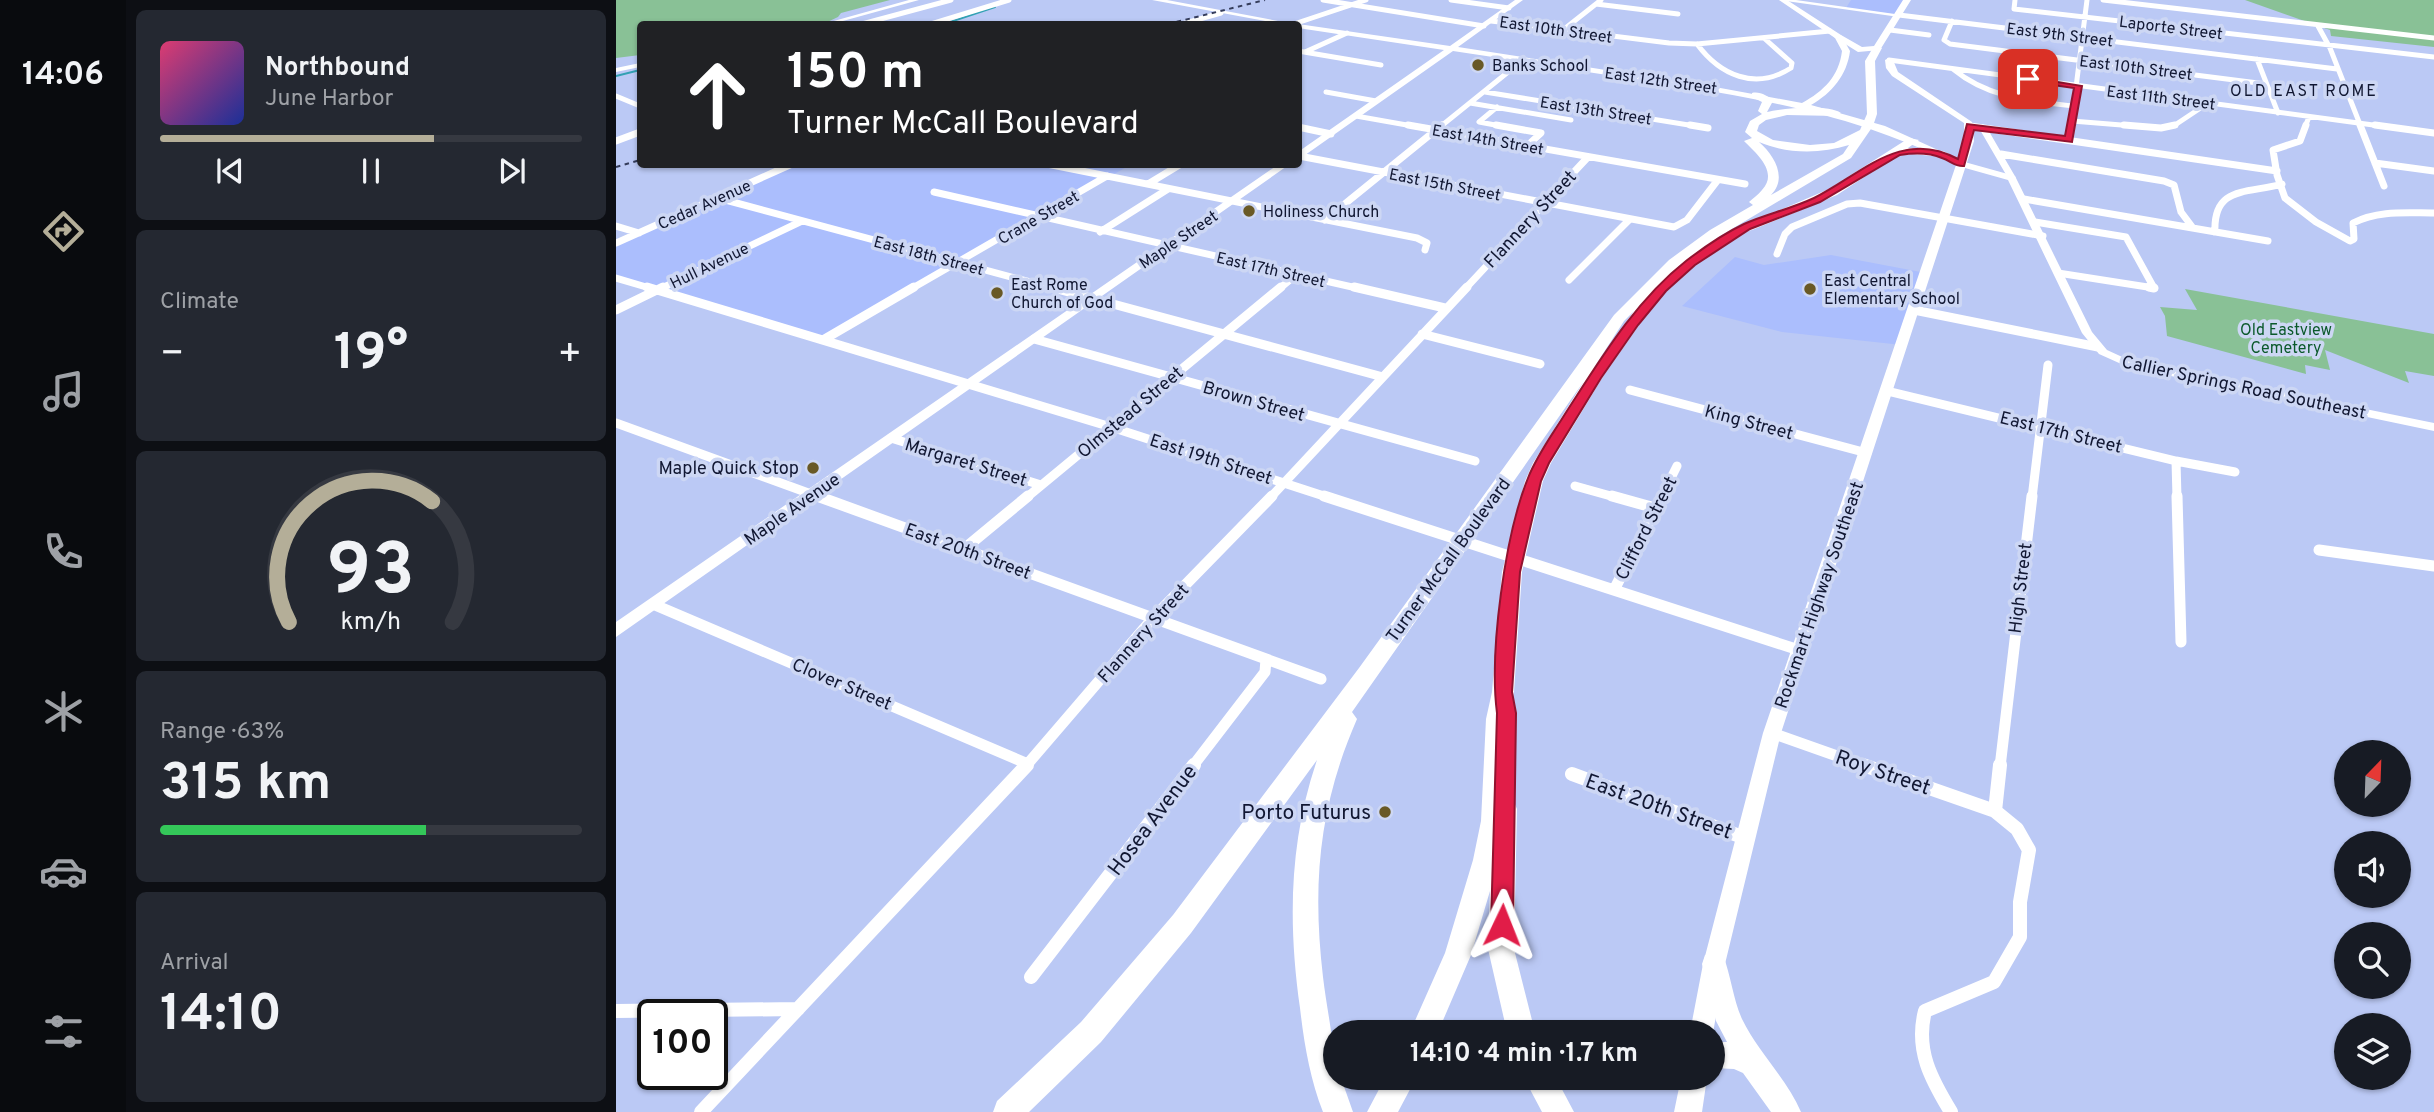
<!DOCTYPE html>
<html lang="en">
<head>
<meta charset="utf-8">
<style>
	:root { --surface:#171b24; --page:#242831; --text:#f1f3f6; --muted:#9ea1a6; --line:#363941; --accent:#b4ae98 }
	body { margin:0; font-family:Overpass,sans-serif; background:var(--page); color:var(--text); height:100vh; display:flex; flex-direction:column; font-size:26px; white-space:nowrap }
	* { box-sizing:border-box; margin:0 }
	p { font-size:23px; color:var(--muted) }
	.icon { flex:none; width:38px; height:38px; fill:none; stroke:currentColor; stroke-width:2; stroke-linecap:round; stroke-linejoin:round }
	.map { position:relative; flex:1; overflow:hidden }
	.panel { display:flex; flex-direction:column; gap:10px; padding:10px; background:#0d0f14; width:490px }
	.panel>* { flex:none }
	.banner { position:absolute; left:21px; top:21px; width:665px; height:147px; border-radius:7px; box-shadow:0 2px 5px #0004; background:#202124; color:#fff; overflow:hidden }
	.needle { width:46px; rotate:23deg }
	.controls { position:absolute; left:1718px; top:740px; display:grid; gap:14px }
	.controls a { display:grid; place-items:center; width:77px; height:77px; border-radius:50%; background:var(--surface); box-shadow:0 2px 5px #0004; font-size:35px }
	.speed { position:absolute; left:21px; top:999px; display:flex; gap:14px; font-size:35px; font-weight:700; text-align:center }
	.speed>* { display:grid; place-content:center; width:91px; height:91px; border-radius:50%; background:var(--surface); box-shadow:0 2px 5px #0004; line-height:1 }
	.speed .limit { border:4px solid #111; border-radius:10px; background:#fff; color:#111 }
	.pin { position:absolute; display:grid; place-items:center; width:60px; height:60px; color:#fff; margin:-30px; border-radius:14px; box-shadow:0 4px 10px #0006 }
	.me { position:absolute; width:77px; margin:-38px; rotate:2deg; stroke-linejoin:round; filter:drop-shadow(0 0 5px #0008) }
	.turn { display:flex; align-items:center; gap:24px; height:147px; padding:0 35px; font-size:32px }
	.turn .icon { width:91px; height:91px; stroke-width:2.5 }
	.turn b { display:block; font-size:49px; line-height:60px }
	.big { font-size:52px; font-weight:700; line-height:1.1 }
	.panel .tile { flex:1; display:flex; flex-direction:column; justify-content:center; gap:10px; min-width:0; padding:0 24px; border-radius:10px; background:var(--page) }
	.panel .dial { align-items:center; gap:0 }
	.dial svg { height:182px; overflow:visible; fill:none; stroke:var(--line); stroke-width:7; stroke-linecap:round; text-anchor:middle }
	.dial text { fill:var(--text); stroke:none }
	.song { display:flex; align-items:center; gap:21px }
	.cover { width:84px; height:84px; border-radius:10px; background:linear-gradient(135deg,hsl(340 70% 55%),hsl(230 70% 35%)) }
	.played { height:7px; border-radius:4px; background:linear-gradient(90deg,var(--accent) 65%,var(--line) 65%) }
	.keys { display:flex; justify-content:space-around; direction:ltr }
	.heat { display:flex; justify-content:space-between; align-items:center; font-size:38px; direction:ltr }
	.charge { height:10px; border-radius:5px; background:linear-gradient(90deg,#34c759 63%,var(--line) 0) }
	.trip { position:absolute; left:707px; top:1020px; width:402px; height:70px; border-radius:35px; background:var(--surface); box-shadow:0 2px 5px #0004; font-weight:700; line-height:70px; text-align:center }
	main { display:flex; flex:1; min-height:0 }
	.tabs { display:flex; flex-direction:column; width:126px; justify-content:space-around; align-items:center; background:#090b0e; color:var(--muted) }
	.tabs .icon { width:49px; height:49px }
	.tabs .current { color:var(--accent) }
	.tabs b { font-size:32px; color:var(--text) }
	.map>svg:first-child { display:block }
</style>
</head>
<body>
<main>
<nav class="tabs">
<b>14:06</b>
<svg class="icon current" aria-label="directions" viewBox="0 0 24 24"><path d="M12 3l9 9-9 9-9-9zM9 14v-3h6M13 9l2 2-2 2"/></svg>
<svg class="icon" aria-label="music" viewBox="0 0 24 24"><path d="M9 18V5l10-2v13"/><circle cx="6" cy="18" r="3"/><circle cx="16" cy="16" r="3"/></svg>
<svg class="icon" aria-label="phone" viewBox="0 0 24 24"><path d="M5 4h4l2 5-3 2q2 4 5 5l2-3 5 2v4C11 20 4 13 5 4z"/></svg>
<svg class="icon" aria-label="climate" viewBox="0 0 24 24"><path d="M12 3v18M4 7l16 10M4 17L20 7"/></svg>
<svg class="icon" aria-label="car" viewBox="0 0 24 24"><path d="M5 17H2v-5l4-1 3-4h7l3 4 3 1v5h-3M9 17h6M6 11h13"/><circle cx="7" cy="17" r="2"/><circle cx="17" cy="17" r="2"/></svg>
<svg class="icon" aria-label="filters" viewBox="0 0 24 24"><path d="M4 7h16M4 17h16"/><circle cx="9" cy="7" r="2"/><circle cx="15" cy="17" r="2"/></svg>
</nav>
<section class="panel">
<div class="tile">
<div class="song"><i class="cover"></i><div><b>Northbound</b><p>June Harbor</p></div></div>
<div class="played"></div>
<div class="keys"><svg class="icon" aria-label="previous" viewBox="0 0 24 24"><path d="M18 5L8 12l10 7zM5 5v14"/></svg><svg class="icon" aria-label="pause" viewBox="0 0 24 24"><path d="M8 5v14M16 5v14"/></svg><svg class="icon" aria-label="next" viewBox="0 0 24 24"><path d="M6 5l10 7-10 7zM19 5v14"/></svg></div>
</div>
<div class="tile"><p>Climate</p>
<div class="heat"><a>−</a><b class="big">19°</b><a>+</a></div>
</div>
<div class="tile dial"><svg viewBox="0 0 100 80">
<path d="M14 69A42 42 0 1 1 86 69"/>
<path d="M14 69A42 42 0 0 1 77 16" stroke="#b4ae98"/>
<text x="50" y="56" font-size="32" font-weight="700">93</text>
<text x="50" y="72" font-size="11">km/h</text>
</svg></div>
<div class="tile"><p>Range · 63%</p><b class="big">315 km</b><div class="charge"></div></div>
<div class="tile"><p>Arrival</p><b class="big">14:10</b></div>
</section>
<div class="map">
<svg width="1818" height="1112" viewBox="0 0 1818 1112">
	<rect width="100%" height="100%" fill="#bbc9f5"/>
	<!-- built -->
	<path fill="#abbefd" d="M1235 0H1291L1283 15 1230 8Z
		M180 165H514L207 340 0 278V244Z
		M1215 255 1310 273 1286 345 1166 332 1066 306 1119 257 1148 265Z"/>
	<!-- green -->
	<path fill="#89c196" d="M0 0H274L225 13 222 17 207 24H24V55L0 58Z
		M1629 0H1818V47L1715 36 1714 30Z
		M1569 289 1818 334V376L1789 371 1793 383 1709 350 1714 370 1689 365 1690 374 1551 336 1549 316 1544 307 1581 310Z"/>
	<g fill="none" stroke-linecap="round" stroke-linejoin="round">
		<!-- stream -->
		<path stroke="#32a1b3" stroke-width="2" d="M328 24 379 7
			M0 76 24 70"/>
		<!-- minor-far4 -->
		<path stroke="#fff" stroke-width="5" d="M707 0 868 26
			M835 0 893 8
			M1399 0 1398 9 1818 57
			M1487 0 1818 38
			M980 4 1062 14
			M1283 15 1721 69
			M875 21 1053 43 1081 44 1214 31
			M1336 21 1328 40 1334 44 1650 84
			M246 24 335 0
			M315 24 393 0
			M566 24 605 13
			M678 24 750 0
			M1702 26 1714 48 1745 127
			M947 30 985 0
			M1274 30 1313 35
			M1081 44C1104 75 1139 91 1175 68L1176 63 1149 39
			M682 51 765 65
			M689 52 731 33
			M1641 59 1662 113
			M1273 60 1772 127
			M1337 69C1372 98 1413 101 1457 106
			M710 92 760 101
			M869 92 1085 127
			M0 96 24 106
			M854 103 955 120
			M881 107 863 122 890 127
			M740 116 802 127
			M1456 121 1530 127
			M1354 126 1360 127
			M824 127 907 60
			M1455 127 1471 0
			M1550 127 1559 125 1592 103
			M1689 127 1693 117"/>
		<!-- minor-far3 -->
		<path stroke="#fff" stroke-width="7" d="M792 125 1129 184
			M880 125 925 133 911 146
			M1074 125 1092 128
			M1508 125 1545 128 1559 125
			M1690 125 1684 141 1657 150 1661 175 1669 198 1700 222 1734 241 1738 239 1737 223C1762 210 1790 213 1818 213
			M1744 125 1768 186
			M1759 125 1818 133
			M1354 126 1661 171
			M682 127 715 134
			M1367 128 1396 178
			M1453 140 1456 125
			M0 141 24 132
			M1385 154 1548 181 1558 185 1565 212 1577 228
			M683 156 1058 227 1071 220 1101 181
			M1759 163 1818 171
			M431 164 801 238 811 243 809 250
			M532 184 565 164
			M318 192 745 289
			M102 198 440 289
			M1408 199 1652 241
			M709 220 826 125
			M1419 222 1510 237 1538 288
			M0 226 23 233
			M484 232 552 189
			M1599 232C1597 185 1632 194 1666 184
			M0 243 176 164
			M1161 254 1169 234 1176 227 1231 204 1244 203 1427 236
			M1442 273 1538 288
			M0 278 37 289
			M953 280 1013 220
			M44 289 186 221
			M295 289 491 176
			M663 289 680 275
			M849 289 972 157"/>
		<!-- minor-far2 -->
		<path stroke="#fff" stroke-width="9" d="M31 287 495 427 714 498
			M434 287 767 377
			M738 287 829 308
			M1533 287 1538 288
			M0 310 47 287
			M1298 310 1482 347
			M806 334 924 364
			M418 339 859 461
			M207 340 298 287
			M1014 390 1251 453
			M1271 391 1560 461 1619 472
			M0 423 206 498
			M275 438 425 485
			M1560 461 1561 498
			M959 486 1002 498
			M410 498 665 287
			M654 498 851 287
			M1045 498 1061 466
			M1416 498 1432 365"/>
		<!-- minor-far1 -->
		<path stroke="#fff" stroke-width="11" d="M201 496 705 679
			M708 496 1186 651
			M996 496 1039 508
			M1561 496 1565 642
			M348 549 412 496
			M1703 550 1818 566
			M998 590 1046 496
			M39 605 412 764
			M1156 733 1252 767
			M409 767 537 618 656 496
			M576 767 649 672 650 659
			M1384 767 1416 496"/>
		<!-- minor -->
		<path stroke="#fff" stroke-width="14" d="M1247 765 1379 811 1401 829 1413 850 1404 902V937L1378 982 1309 1011C1299 1050 1315 1079 1335 1112
			M956 774 1129 838
			M1379 811 1384 765
			M415 977 578 765
			M0 1011 182 1009
			M85 1112 411 765"/>
		<!-- tertiary -->
		<path fill="#fff" fill-rule="evenodd" d="M293 0H303L216 24H207Z
			M1163 0H1180L1286 15 1283 17Z
			M24 63V67L0 72V68Z
			M1345 161 1399 176 1476 332 1491 350 1515 361 1818 423V431L1512 367 1483 354 1466 333 1392 180 1342 166V162Z"/>
		<!-- secondary -->
		<path fill="#fff" fill-rule="evenodd" d="M536 0H551L678 24H665Z
			M899 0H907L842 47 1099 87 1186 103C1208 91 1223 76 1226 51L1219 38 1163 0H1171L1225 35 1234 51C1231 75 1216 93 1195 105L1269 126 1342 159 1348 141V123L1276 76 1270 68 1269 60 1273 58 1277 60 1282 72 1356 122 1358 141 1165 733 1109 964 1097 1033 1074 1032 1087 964 1147 733 1340 165C1241 115 1147 99 1038 82 971 72 904 61 837 51L682 160V152L828 50 682 28V24H679H682L834 46Z
			M663 164H674L0 637V622Z"/>
		<!-- primary -->
		<path fill="#fff" fill-rule="evenodd" d="M1287 0H1295L1264 50 1242 52 1218 37 1225 35 1246 47 1258 46Z
			M1065 1078H1091L1086 1112H1058Z"/>
		<!-- trunk -->
		<path fill="#fff" fill-rule="evenodd" d="M1098 952 1107 955C1115 976 1117 999 1126 1019 1142 1052 1171 1079 1185 1112H1155L1127 1073 1118 1069 1097 1068V1042H1111L1100 1021 1086 964 1089 955Z"/>
		<!-- motorway -->
		<path fill="#fff" fill-rule="evenodd" d="M1258 46 1266 48 1259 61 1261 114 1257 126 1235 158 1104 236 1063 266 1031 298 1039 302 986 378 935 463 927 481 906 572 898 692 892 719 890 799 898 802 901 809 898 949 919 1032H891L872 949 874 891 855 955 822 1032H794L829 953 857 860 865 821 870 719 876 692 886 572 909 481 917 463 968 381 736 712 741 719C703 806 696 883 707 977 711 1011 719 1044 719 1078H725L737 1112H707C694 1079 688 1043 684 1008 672 923 673 842 701 760L575 933 485 1042 413 1112H377L381 1101 465 1022 557 915 743 668 998 315 1053 260 1094 230 1137 205 1133 202C1137 198 1142 195 1146 190 1163 172 1140 153 1128 141L1136 138 1129 132 1134 121 1146 114 1142 111 1146 102 1136 97V93C1143 91 1153 96 1157 101L1151 112C1168 108 1212 104 1225 113L1220 116 1171 115 1150 120 1143 125 1141 131 1157 140 1194 145 1218 143 1244 130 1251 114 1249 61ZM1143 142C1171 154 1204 154 1233 145L1227 154 1155 195C1172 178 1158 155 1143 142ZM1018 311 977 369 1008 321Z
			M1293 138 1303 140 1292 148 1327 151 1333 154 1327 157 1296 154 1280 156 1221 195 1136 230 1131 231 1125 227 1213 189Z
			M769 1078H800L782 1112H751Z
			M908 1078H940L958 1112H926Z"/>
		<!-- rail -->
		<path stroke="#343c5b" stroke-width="2" stroke-dasharray="4.5 4.5" stroke-linecap="butt" d="M552 24 649 0
			M0 167 24 160"/>
	</g>
	<!-- route -->
	<path fill="#e11d48" stroke="#92132f" stroke-width="2" d="M1412 77 1466 86 1456 142 1358 130 1348 166C1339 167 1335 161 1326 158 1314 153 1297 153 1284 155L1204 202 1134 229 1079 265 1050 291 1022 325 985 378 933 463 925 481 904 572 896 692 900 713 897 925 894 932 886 935 878 932 875 925 881 713C873 652 889 535 912 478 921 455 936 435 949 414 984 360 1019 301 1070 261 1087 248 1109 233 1128 224 1150 214 1175 209 1198 198 1246 174 1285 128 1342 159L1351 124 1449 136 1458 88 1409 81Z"/>
	<!-- markers -->
	<g fill="#695926" stroke="#cdd7f4" stroke-width="2.5">
		<circle cx="862" cy="65" r="7"/>
		<circle cx="633" cy="211" r="7"/>
		<circle cx="1194" cy="289" r="7"/>
		<circle cx="381" cy="293" r="7"/>
		<circle cx="197" cy="468" r="7"/>
		<circle cx="769" cy="812" r="7"/>
	</g>
	<g text-anchor="middle" stroke-width="7" stroke-linejoin="round" paint-order="stroke">
		<!-- far-street labels -->
		<g font-size="16" fill="#111732" stroke="#cdd7f4">
			<text transform="translate(1555 27) rotate(7)" y="6">Laporte Street</text>
			<text transform="translate(940 29) rotate(8)" y="6">East 10th Street</text>
			<text transform="translate(1444 34) rotate(7)" y="6">East 9th Street</text>
			<text transform="translate(1520 67) rotate(7)" y="6">East 10th Street</text>
			<text transform="translate(1045 80) rotate(8)" y="6">East 12th Street</text>
			<text transform="translate(1545 97) rotate(7)" y="6">East 11th Street</text>
			<text transform="translate(980 110) rotate(9)" y="6">East 13th Street</text>
			<text transform="translate(872 139) rotate(10)" y="6">East 14th Street</text>
			<text transform="translate(829 184) rotate(11)" y="6">East 15th Street</text>
			<text transform="translate(88 204) rotate(-24)" y="6">Cedar Avenue</text>
			<text transform="translate(422 217) rotate(-30)" y="6">Crane Street</text>
			<text transform="translate(562 239) rotate(-34)" y="6">Maple Street</text>
			<text transform="translate(313 255) rotate(15)" y="6">East 18th Street</text>
			<text transform="translate(93 265) rotate(-26)" y="6">Hull Avenue</text>
			<text transform="translate(655 269) rotate(13)" y="6">East 17th Street</text>
		</g>
		<!-- far-poi labels -->
		<g font-size="16" fill="#111732" stroke="#cdd7f4" text-anchor="start">
			<text x="876" y="71">Banks School</text>
			<text x="647" y="217">Holiness Church</text>
			<text x="1208" y="286">East Central<tspan x="1208" dy="18">Elementary School</tspan></text>
			<text x="395" y="290">East Rome<tspan x="395" dy="18">Church of God</tspan></text>
		</g>
		<!-- far-neighbourhood labels -->
		<g font-size="16" letter-spacing="2" fill="#111732" stroke="#cdd7f4">
			<text x="1688" y="96">OLD EAST ROME</text>
		</g>
		<!-- far-park labels -->
		<g font-size="16" fill="#0b592b" stroke="#cdd7f4">
			<text x="1670" y="335">Old Eastview<tspan x="1670" dy="18">Cemetery</tspan></text>
		</g>
		<!-- street labels -->
		<g font-size="18" fill="#111732" stroke="#cdd7f4">
			<text transform="translate(914 219) rotate(-47)" y="6">Flannery Street</text>
			<text transform="translate(1628 387) rotate(12)" y="6">Callier Springs Road Southeast</text>
			<text transform="translate(638 401) rotate(16)" y="6">Brown Street</text>
			<text transform="translate(514 412) rotate(-40)" y="6">Olmstead Street</text>
			<text transform="translate(1133 422) rotate(15)" y="6">King Street</text>
			<text transform="translate(1445 432) rotate(14)" y="6">East 17th Street</text>
			<text transform="translate(595 459) rotate(18)" y="6">East 19th Street</text>
			<text transform="translate(350 462) rotate(17)" y="6">Margaret Street</text>
			<text transform="translate(176 509) rotate(-35)" y="6">Maple Avenue</text>
			<text transform="translate(1030 528) rotate(-63)" y="6">Clifford Street</text>
			<text transform="translate(352 551) rotate(20)" y="6">East 20th Street</text>
			<text transform="translate(832 560) rotate(-54)" y="6">Turner McCall Boulevard</text>
			<text transform="translate(1404 588) rotate(-83)" y="6">High Street</text>
			<text transform="translate(1203 595) rotate(-71)" y="6">Rockmart Highway Southeast</text>
			<text transform="translate(527 633) rotate(-48)" y="6">Flannery Street</text>
			<text transform="translate(226 684) rotate(23)" y="6">Clover Street</text>
		</g>
		<!-- poi labels -->
		<g font-size="18" fill="#111732" stroke="#cdd7f4" text-anchor="end">
			<text x="183" y="474">Maple Quick Stop</text>
		</g>
		<!-- near-street labels -->
		<g font-size="21" fill="#111732" stroke="#cdd7f4">
			<text transform="translate(1267 772) rotate(19)" y="7">Roy Street</text>
			<text transform="translate(1043 806) rotate(20)" y="7">East 20th Street</text>
			<text transform="translate(536 820) rotate(-53)" y="7">Hosea Avenue</text>
		</g>
		<!-- near-poi labels -->
		<g font-size="21" fill="#111732" stroke="#cdd7f4" text-anchor="end">
			<text x="755" y="819">Porto Futurus</text>
		</g>
	</g>
</svg>
<div class="controls">
<a><svg class="needle" viewBox="-14 -14 28 28"><path d="M0-13l5 13h-10z" fill="#e53935"/><path d="M0 13l5-13h-10z" fill="#9ea1a6"/></svg></a>
<a><svg class="icon" aria-label="sound" viewBox="0 0 24 24"><path d="M4 9h4l5-4v14l-5-4H4zM17 9q2 3 0 6"/></svg></a>
<a><svg class="icon" aria-label="search" viewBox="0 0 24 24"><circle cx="10" cy="10" r="6"/><path d="M15 15l6 6"/></svg></a>
<a><svg class="icon" aria-label="layers" viewBox="0 0 24 24"><path d="M12 4l9 5-9 5-9-5zM3 14l9 5 9-5"/></svg></a>
</div>
<div class="speed"><div class="limit">100</div></div>
<div class="pin" style="left:1412px;top:79px;background:#d93025"><svg class="icon" aria-label="arrive" viewBox="0 0 24 24"><path d="M6 21V4h12l-3 4 3 4H6"/></svg></div>
<svg class="me" style="left:886px;top:925px" viewBox="-20 -20 40 40"><path d="M0-17L14 15 0 8-14 15z" fill="#e11d48" stroke="#fff" stroke-width="4"/></svg>
<div class="trip">14:10 · 4 min · 1.7 km</div>
<div class="banner">
<div class="turn"><svg class="icon" aria-label="ahead" viewBox="0 0 24 24"><path d="M12 20V5M6 11l6-6 6 6"/></svg><div><b>150 m</b>Turner McCall Boulevard</div></div>
</div>
</div>
</main>
</body>
</html>
